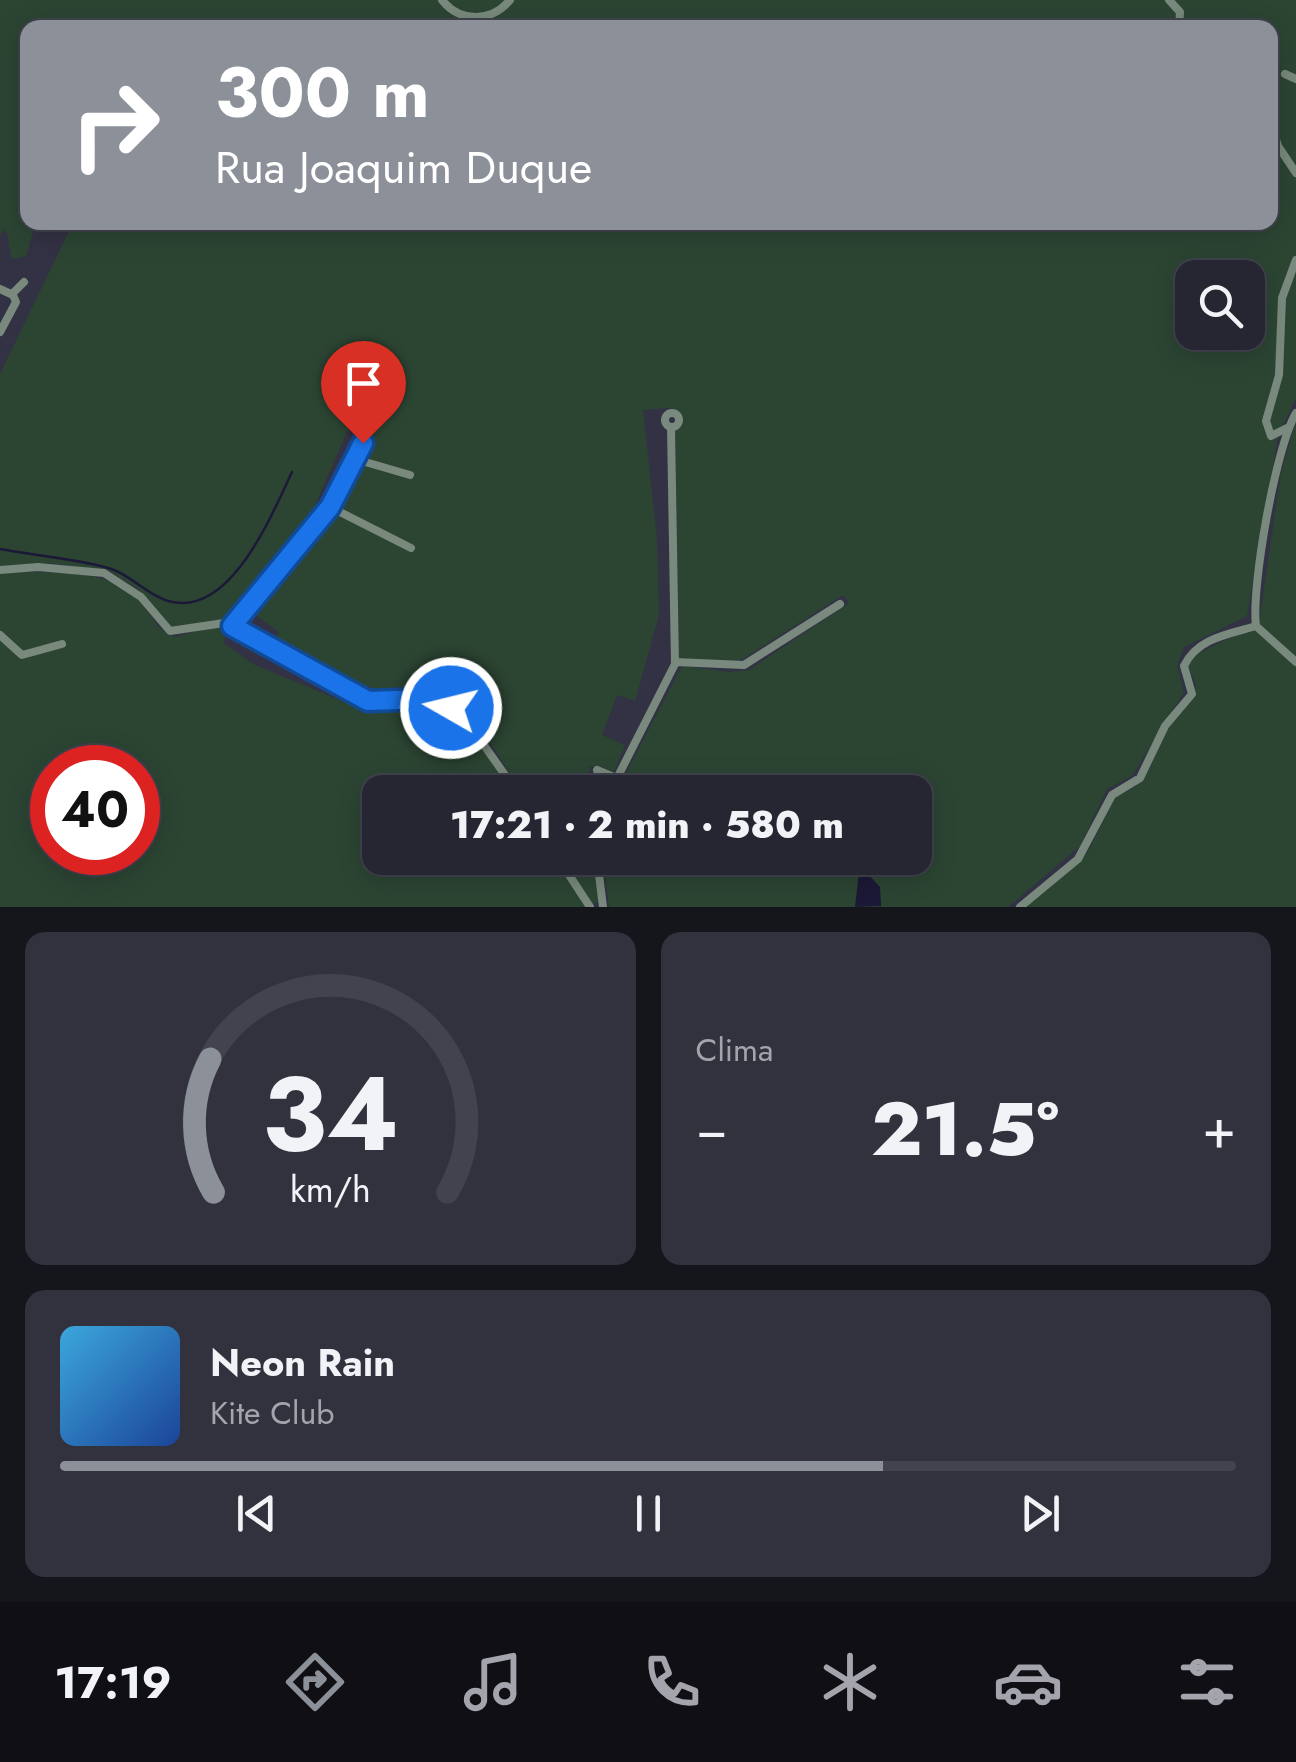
<!DOCTYPE html>
<html lang="pt">
<head>
<meta charset="utf-8">
<style>
	:root { --surface:#262633; --page:#32323f; --text:#f1f3f6; --muted:#a4a5ac; --line:#42434e; --accent:#8c9099 }
	body { margin:0; font-family:Jost,sans-serif; background:var(--page); color:var(--text); height:100vh; display:flex; flex-direction:column; font-size:38px; white-space:nowrap }
	* { box-sizing:border-box; margin:0 }
	p { font-size:32px; color:var(--muted) }
	.icon { flex:none; width:55px; height:55px; fill:none; stroke:currentColor; stroke-width:2; stroke-linecap:round; stroke-linejoin:round }
	.map { position:relative; height:907px; overflow:hidden }
	.sheet { display:flex; flex-direction:column; gap:25px; padding:25px; background:#15151c; flex:1 }
	.sheet>* { flex:none }
	.top-card { position:absolute; left:20px; top:20px; width:1258px; height:210px; border-radius:20px; box-shadow:0 5px 25px #0003,0 0 0 2px var(--line); background:#8c9099; color:#fff; overflow:hidden }
	.fabs { position:absolute; left:1175px; top:260px; display:grid; gap:20px }
	.fabs a { display:grid; place-items:center; width:90px; height:90px; border-radius:20px; background:var(--surface); box-shadow:0 5px 25px #0003,0 0 0 2px var(--line); font-size:50px }
	.speed { position:absolute; left:30px; top:745px; display:flex; gap:20px; font-size:50px; font-weight:700; text-align:center }
	.speed>* { display:grid; place-content:center; width:130px; height:130px; border-radius:50%; background:var(--surface); box-shadow:0 5px 25px #0003,0 0 0 2px var(--line); line-height:1 }
	.speed .limit { border:15px solid #d22; background:#fff; color:#111 }
	.pin { position:absolute; display:grid; place-items:center; width:85px; height:85px; color:#fff; margin:-102px -42px; border-radius:50% 50% 50% 0; rotate:-45deg; box-shadow:0 0 10px #0007 }
	.pin .icon { rotate:45deg }
	.me { position:absolute; width:110px; margin:-55px; rotate:278deg; stroke-linejoin:round; filter:drop-shadow(0 0 8px #0008) }
	.turn { display:flex; align-items:center; gap:35px; height:210px; padding:0 30px; font-size:45px }
	.turn .icon { width:130px; height:130px; stroke-width:2.5 }
	.turn b { display:block; font-size:70px; line-height:85px }
	.big { font-size:75px; font-weight:800; line-height:1.1 }
	.sheet .card { flex:1; display:flex; flex-direction:column; justify-content:center; gap:15px; min-width:0; padding:0 35px; border-radius:20px; background:var(--page) }
	.sheet .dial { align-items:center; gap:0 }
	.dial svg { height:260px; overflow:visible; fill:none; stroke:var(--line); stroke-width:7; stroke-linecap:round; text-anchor:middle }
	.dial text { fill:var(--text); stroke:none }
	.song { display:flex; align-items:center; gap:30px }
	.cover { width:120px; height:120px; border-radius:15px; background:linear-gradient(135deg,hsl(200 70% 55%),hsl(220 70% 35%)) }
	.played { height:10px; border-radius:5px; background:linear-gradient(90deg,var(--accent) 70%,var(--line) 70%) }
	.keys { display:flex; justify-content:space-around; direction:ltr }
	.heat { display:flex; justify-content:space-between; align-items:center; font-size:55px; direction:ltr }
	.sheet .tiles { flex:1; display:grid; gap:25px; grid-template-columns:1fr 1fr }
	.card:last-child { grid-column:span 2 }
	.trip { position:absolute; left:362px; top:775px; width:570px; height:100px; border-radius:20px; background:var(--surface); box-shadow:0 5px 25px #0003,0 0 0 2px var(--line); font-weight:800; line-height:100px; text-align:center }
	.tabs { display:flex; height:160px; justify-content:space-around; align-items:center; background:#0f0f14; color:var(--muted) }
	.tabs .icon { width:70px; height:70px }
	.tabs .current { color:var(--accent) }
	.tabs b { font-size:45px; color:var(--text) }
	.map>svg:first-child { display:block }
</style>
</head>
<body>
<div class="map">
<svg width="1296" height="907" viewBox="0 0 1296 907">
	<rect width="100%" height="100%" fill="#323244"/>
	<!-- green -->
	<path fill="#2c4533" fill-rule="evenodd" d="M0 0H1296V398L1278 436 1247 616 1184 647 1177 666 1184 692 1132 776 1107 789 1080 846 1008 907H609L603 858H915V792H616L682 666 730 672 749 670 849 603 843 595 743 659 728 663 679 658 675 430 681 418 670 408 643 410 657 539 659 615 635 701 617 695 602 735 625 745 613 775 591 766 583 790 587 792H521C500 759 472 701 429 694 409 691 388 701 368 695 335 684 305 658 273 643L279 632 247 609 333 513 372 434 351 422 303 533 236 613 228 619 174 630 138 589 109 571 50 563 0 566V374L73 223 1270 222V28H28V222L36 223 26 256 12 259 6 230 0 234ZM1192 278H1248V332H1192Z
		M1296 421V907H1023L1088 852 1115 798 1135 787 1150 768 1165 732 1194 698 1196 685 1188 666 1192 657 1259 623 1281 473Z
		M38 572C76 574 116 572 142 604 153 617 158 632 175 637L217 625 229 628 223 643 255 665 361 709 418 706 443 709 477 740 513 792H380V858H555L587 907H0V573ZM52 768H138V852H52Z
		M563 858H594L599 901 592 905Z"/>
	<!-- water -->
	<path fill="#1c1938" d="M864 870 880 887 881 906 855 907 859 872Z"/>
	<g fill="none" stroke-linecap="round" stroke-linejoin="round">
		<!-- stream -->
		<path stroke="#1c1938" stroke-width="2.5" d="M0 549C31 555 88 560 114 570 134 578 148 595 168 601 230 619 271 516 292 472"/>
		<!-- minor -->
		<path stroke="#79897d" stroke-width="8" d="M442 0C460 23 492 22 510 0
			M1169 0 1180 12 1179 28
			M1285 74 1296 79
			M1270 120 1278 146 1296 173
			M0 289 13 295 16 302 0 332
			M12 294 24 282
			M665 420a7 7 0 1 1 14 0a7 7 0 1 1-14 0Z
			M1287 428 1271 436 1266 421 1279 375 1282 298 1296 260
			M355 459 410 475
			M330 507 411 548
			M0 570 38 567 104 573 141 597 170 631 224 623 368 701 425 699 443 703 469 724 517 792
			M231 626 330 507 363 443
			M1256 626C1251 587 1276 446 1296 413
			M1256 626 1296 662
			M0 635 22 655 62 644
			M675 662 744 665 840 604
			M597 770 616 778
			M610 792 675 664 671 427
			M558 858 590 907
			M597 858 603 907
			M1020 907 1078 859 1112 795 1140 778 1165 726 1192 694 1184 666C1197 638 1229 634 1256 626"/>
	</g>
	<g fill="none" stroke-linecap="round" stroke-linejoin="round">
		<defs>
			<path id="route" d="M363 443 330 507 232 626 368 701 426 699 451 708"/>
		</defs>
		<!-- route casing -->
		<use href="#route" stroke="#114b97" stroke-width="25"/>
		<!-- route -->
		<use href="#route" stroke="#1a73e8" stroke-width="18"/>
	</g>
</svg>
<div class="fabs">
<a><svg class="icon" aria-label="search" viewBox="0 0 24 24"><circle cx="10" cy="10" r="6"/><path d="M15 15l6 6"/></svg></a>
</div>
<div class="speed"><div class="limit">40</div></div>
<div class="pin" style="left:363px;top:443px;background:#d93025"><svg class="icon" aria-label="arrive" viewBox="0 0 24 24"><path d="M6 21V4h12l-3 4 3 4H6"/></svg></div>
<svg class="me" style="left:451px;top:708px" viewBox="-20 -20 40 40"><circle r="17" fill="#1a73e8" stroke="#fff" stroke-width="3"/><path d="M0-11L8 9 0 5-8 9z" fill="#fff"/></svg>
<div class="trip">17:21 · 2 min · 580 m</div>
<div class="top-card">
<div class="turn"><svg class="icon" aria-label="right" viewBox="0 0 24 24"><path d="M7 20v-9h11M14 6l5 5-5 5"/></svg><div><b>300 m</b>Rua Joaquim Duque</div></div>
</div>
</div>
<section class="sheet">
<div class="tiles">
<div class="card dial"><svg viewBox="0 0 100 80">
<path d="M14 69A42 42 0 1 1 86 69"/>
<path d="M14 69A42 42 0 0 1 13 28" stroke="#8c9099"/>
<text x="50" y="56" font-size="32" font-weight="700">34</text>
<text x="50" y="72" font-size="11">km/h</text>
</svg></div>
<div class="card"><p>Clima</p>
<div class="heat"><a>−</a><b class="big">21.5°</b><a>+</a></div>
</div>
<div class="card">
<div class="song"><i class="cover"></i><div><b>Neon Rain</b><p>Kite Club</p></div></div>
<div class="played"></div>
<div class="keys"><svg class="icon" aria-label="previous" viewBox="0 0 24 24"><path d="M18 5L8 12l10 7zM5 5v14"/></svg><svg class="icon" aria-label="pause" viewBox="0 0 24 24"><path d="M8 5v14M16 5v14"/></svg><svg class="icon" aria-label="next" viewBox="0 0 24 24"><path d="M6 5l10 7-10 7zM19 5v14"/></svg></div>
</div>
</div>
</section>
<nav class="tabs">
<b>17:19</b>
<svg class="icon current" aria-label="directions" viewBox="0 0 24 24"><path d="M12 3l9 9-9 9-9-9zM9 14v-3h6M13 9l2 2-2 2"/></svg>
<svg class="icon" aria-label="music" viewBox="0 0 24 24"><path d="M9 18V5l10-2v13"/><circle cx="6" cy="18" r="3"/><circle cx="16" cy="16" r="3"/></svg>
<svg class="icon" aria-label="phone" viewBox="0 0 24 24"><path d="M5 4h4l2 5-3 2q2 4 5 5l2-3 5 2v4C11 20 4 13 5 4z"/></svg>
<svg class="icon" aria-label="climate" viewBox="0 0 24 24"><path d="M12 3v18M4 7l16 10M4 17L20 7"/></svg>
<svg class="icon" aria-label="car" viewBox="0 0 24 24"><path d="M5 17H2v-5l4-1 3-4h7l3 4 3 1v5h-3M9 17h6M6 11h13"/><circle cx="7" cy="17" r="2"/><circle cx="17" cy="17" r="2"/></svg>
<svg class="icon" aria-label="filters" viewBox="0 0 24 24"><path d="M4 7h16M4 17h16"/><circle cx="9" cy="7" r="2"/><circle cx="15" cy="17" r="2"/></svg>
</nav>
</body>
</html>
